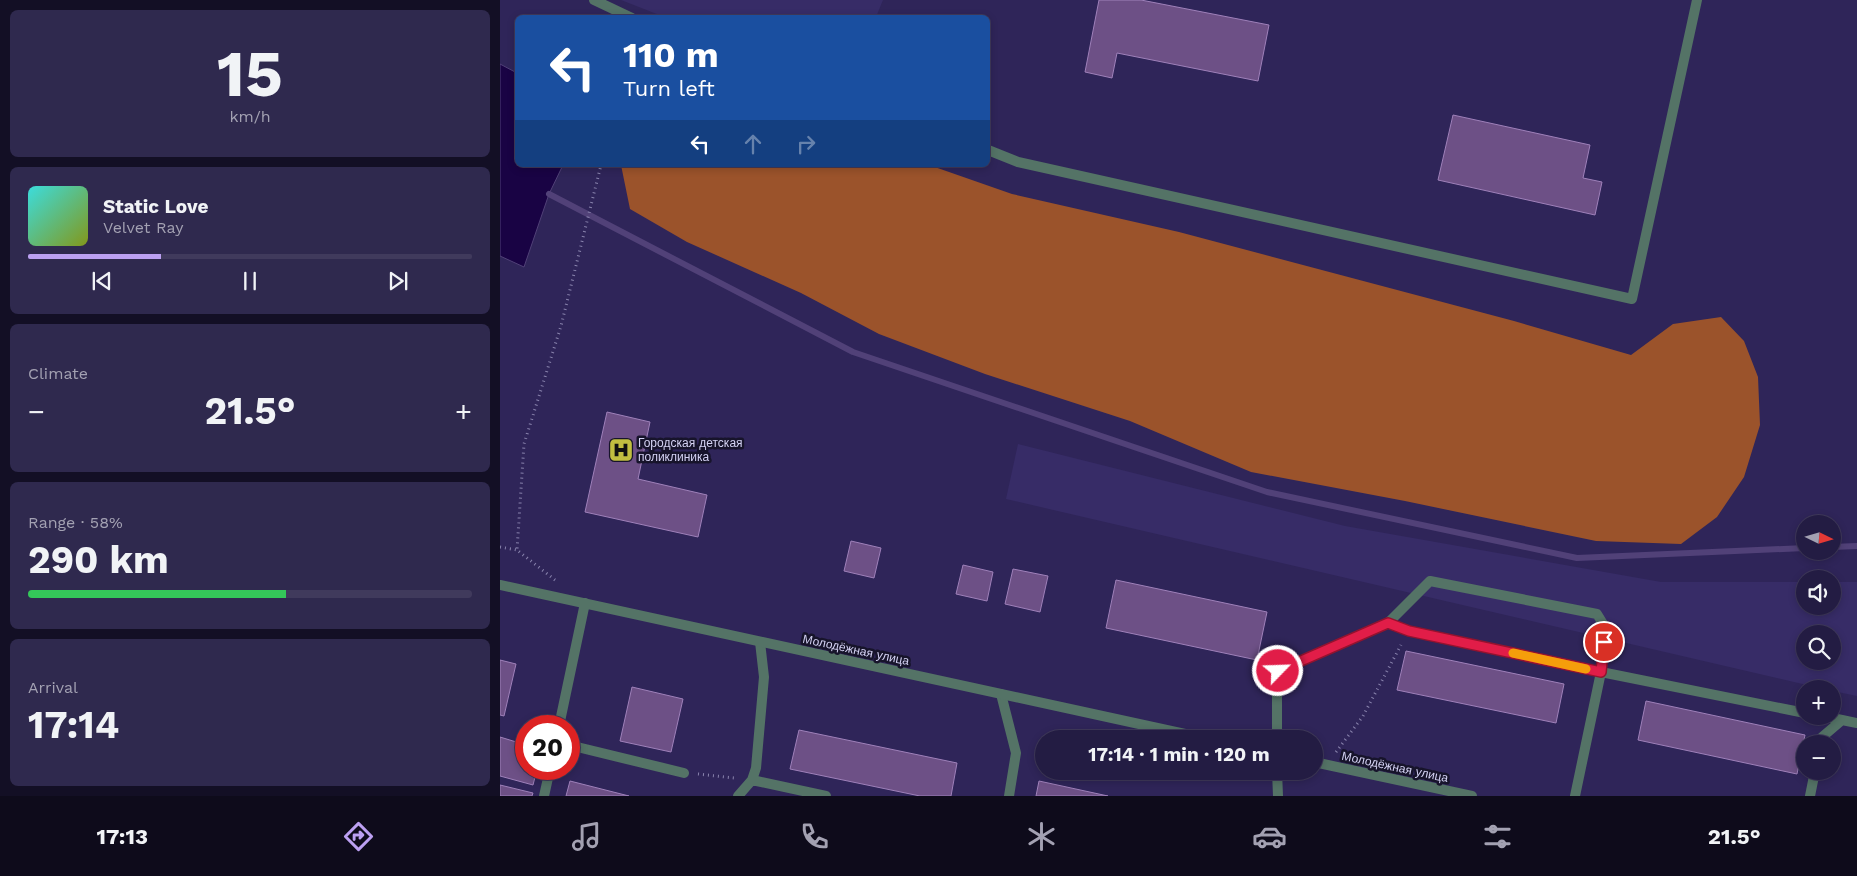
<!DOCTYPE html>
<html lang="en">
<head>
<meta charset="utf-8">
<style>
	:root { --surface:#231c43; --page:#2f294e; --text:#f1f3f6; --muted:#a3a1b2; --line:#403a5c; --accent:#bca0f2 }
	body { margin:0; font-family:"Work Sans",sans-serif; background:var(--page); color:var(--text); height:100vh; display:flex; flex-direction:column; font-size:19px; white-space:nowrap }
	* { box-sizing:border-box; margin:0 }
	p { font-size:16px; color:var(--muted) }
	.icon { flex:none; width:28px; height:28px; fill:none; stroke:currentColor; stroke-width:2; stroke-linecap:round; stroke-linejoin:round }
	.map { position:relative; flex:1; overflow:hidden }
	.drawer { display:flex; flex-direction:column; gap:10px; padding:10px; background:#130f25; width:500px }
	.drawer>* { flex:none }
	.hud { position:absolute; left:15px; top:15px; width:475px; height:152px; border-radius:8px; box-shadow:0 2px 8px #0003,0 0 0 1px var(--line); background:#1a4fa0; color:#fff; overflow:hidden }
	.needle { width:32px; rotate:95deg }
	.fabs { position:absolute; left:1296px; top:515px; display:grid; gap:10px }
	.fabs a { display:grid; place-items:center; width:45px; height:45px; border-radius:50%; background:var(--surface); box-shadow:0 2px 8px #0003,0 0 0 1px var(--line); font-size:25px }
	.speed { position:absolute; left:15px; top:715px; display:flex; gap:10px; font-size:25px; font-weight:700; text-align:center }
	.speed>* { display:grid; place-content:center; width:65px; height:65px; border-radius:50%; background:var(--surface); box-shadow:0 2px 8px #0003,0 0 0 1px var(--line); line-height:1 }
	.speed .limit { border:8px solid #d22; background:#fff; color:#111 }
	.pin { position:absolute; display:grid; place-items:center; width:42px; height:42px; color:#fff; margin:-21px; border:2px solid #fff; border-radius:50%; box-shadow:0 1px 5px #0007 }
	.me { position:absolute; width:55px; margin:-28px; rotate:66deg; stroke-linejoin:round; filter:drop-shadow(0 0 4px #0008) }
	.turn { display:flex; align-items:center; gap:18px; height:105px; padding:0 25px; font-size:22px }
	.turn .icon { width:65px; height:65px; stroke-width:2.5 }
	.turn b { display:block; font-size:35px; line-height:42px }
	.lanes { display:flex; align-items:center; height:48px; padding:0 25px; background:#0003; justify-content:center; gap:25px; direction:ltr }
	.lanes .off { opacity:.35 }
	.big { font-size:38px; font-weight:700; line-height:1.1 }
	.drawer .tile { flex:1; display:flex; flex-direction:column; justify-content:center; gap:8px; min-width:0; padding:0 18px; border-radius:8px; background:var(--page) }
	.drawer .dial { align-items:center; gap:0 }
	.dial b { font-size:65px; line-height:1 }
	.song { display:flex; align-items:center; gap:15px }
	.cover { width:60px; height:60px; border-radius:8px; background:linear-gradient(135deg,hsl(180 70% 55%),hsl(70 70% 35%)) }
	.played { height:5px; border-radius:2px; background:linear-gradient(90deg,var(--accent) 30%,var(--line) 30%) }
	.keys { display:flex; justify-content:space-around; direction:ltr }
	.heat { display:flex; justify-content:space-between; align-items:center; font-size:28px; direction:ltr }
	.charge { height:8px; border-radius:4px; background:linear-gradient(90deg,#34c759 58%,var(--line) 0) }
	.trip { position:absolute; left:535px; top:730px; width:288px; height:50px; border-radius:25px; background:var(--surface); box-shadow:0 2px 8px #0003,0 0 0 1px var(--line); font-weight:700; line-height:50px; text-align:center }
	.tab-bar { display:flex; height:80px; justify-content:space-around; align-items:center; background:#0e0b1b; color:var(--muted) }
	.tab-bar .icon { width:35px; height:35px }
	.tab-bar .active { color:var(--accent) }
	.tab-bar b { font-size:22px; color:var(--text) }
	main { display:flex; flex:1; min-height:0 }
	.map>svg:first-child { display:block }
</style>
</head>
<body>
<main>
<section class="drawer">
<div class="tile dial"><b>15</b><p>km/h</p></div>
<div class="tile">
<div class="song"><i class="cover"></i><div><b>Static Love</b><p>Velvet Ray</p></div></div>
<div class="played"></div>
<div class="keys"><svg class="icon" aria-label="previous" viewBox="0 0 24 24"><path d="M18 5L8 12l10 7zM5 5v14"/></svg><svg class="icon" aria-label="pause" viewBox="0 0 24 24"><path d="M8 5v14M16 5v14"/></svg><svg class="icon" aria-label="next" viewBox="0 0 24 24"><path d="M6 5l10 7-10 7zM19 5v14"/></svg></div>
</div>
<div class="tile"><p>Climate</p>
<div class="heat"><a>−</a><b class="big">21.5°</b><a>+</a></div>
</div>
<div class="tile"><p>Range · 58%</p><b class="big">290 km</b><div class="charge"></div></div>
<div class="tile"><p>Arrival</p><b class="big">17:14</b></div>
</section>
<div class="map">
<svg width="1357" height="796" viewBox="0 0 1357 796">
	<rect width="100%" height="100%" fill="#2f2559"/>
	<!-- built -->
	<path fill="#372c67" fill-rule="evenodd" d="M121 0H383L376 17 167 18Z
		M518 444 845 526 1161 582H1305V606H1332L1333 582H1357V696L1333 691 1332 689H1324L506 499ZM1305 634H1332V661H1305Z"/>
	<!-- forest -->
	<path fill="#9b532b" d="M121 165H429L512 194 679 232 1014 321 1131 355 1173 324 1221 317 1244 341 1258 377 1260 425 1244 477 1217 517 1181 544 1096 541 905 501 751 472 630 421 485 374 379 334 301 293 187 242 130 209Z"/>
	<!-- water -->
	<path fill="#190344" stroke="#514178" d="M0 64 17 73 18 165H63L49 194 24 267 0 256Z"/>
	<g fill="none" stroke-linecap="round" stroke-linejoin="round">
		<!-- stream -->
		<path stroke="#514178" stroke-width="6" d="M49 194 353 352 767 492 1077 558 1305 548
			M1332 547 1357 546"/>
	</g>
	<!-- building -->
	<path fill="#6d5086" stroke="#9f81ba" d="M599 0H641L769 25 758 81 617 53 612 78 585 72Z
		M953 115 1090 145 1083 178 1102 182 1095 215 938 180Z
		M107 412 150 422 138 479 207 495 198 537 85 512Z
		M351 541 381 548 374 578 344 571Z
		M463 565 493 572 487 601 456 594Z
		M513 569 548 576 540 612 505 604Z
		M616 580 767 612 757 660 606 628Z
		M906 651 1064 684 1056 723 897 690Z
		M0 660 16 664 4 716 0 715Z
		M132 687 183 699 171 752 120 741Z
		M1146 701 1305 735 1297 774 1138 740Z
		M299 730 457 763 451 796H420L290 769Z
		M0 737 26 745V769H37L33 785 0 776Z
		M70 781 129 796H66Z
		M539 781 608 796H536Z
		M0 785 33 793 32 796H0Z"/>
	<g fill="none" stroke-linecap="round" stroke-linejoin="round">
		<!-- path -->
		<path stroke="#8983ad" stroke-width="3" stroke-dasharray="1 4" stroke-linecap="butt" d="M0 547 17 550
			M55 580 17 550 24 444 61 326 101 165
			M836 752 863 716 901 645
			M198 774 234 778"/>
		<!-- lane -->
		<path stroke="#547366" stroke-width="10" d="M94 0 132 18
			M488 150 518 162 1132 299 1197 0
			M501 694 516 753 509 796
			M1322 716 1342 720
			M777 739V671L888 623
			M1320 744 1321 738 1342 720 1357 723
			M69 745 184 773
			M252 780 326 796
			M238 796 252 780 256 768 264 677 260 642
			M1075 796 1101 672 1105 627 1097 614 930 581 888 623 909 631 1101 672 1305 713
			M1310 796 1315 771"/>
		<!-- street -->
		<path stroke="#547366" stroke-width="10" d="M0 585 708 739
			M59 726 85 603
			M814 762 972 796
			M777 771 778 796
			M44 796 50 769"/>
	</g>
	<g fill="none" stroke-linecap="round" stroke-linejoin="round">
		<defs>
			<path id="route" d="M778 671 888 623 909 631 1101 672 1104 642"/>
		</defs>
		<!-- route casing -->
		<use href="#route" stroke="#92132f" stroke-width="12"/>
		<!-- route -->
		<use href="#route" stroke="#e11d48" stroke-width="9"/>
		<!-- slow -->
		<path stroke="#f59e0b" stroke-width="9" d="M1013 653 1086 669"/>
	</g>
	<!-- icons -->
	<defs>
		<symbol id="hospital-square" viewBox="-11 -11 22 22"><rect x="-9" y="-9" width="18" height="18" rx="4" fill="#c1be40" stroke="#17142b"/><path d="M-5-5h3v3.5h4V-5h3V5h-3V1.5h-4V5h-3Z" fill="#111"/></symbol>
	</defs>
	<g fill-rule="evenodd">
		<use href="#hospital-square" x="107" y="436" width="28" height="28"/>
	</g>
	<g text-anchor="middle" stroke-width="5" stroke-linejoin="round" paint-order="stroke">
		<!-- poi labels -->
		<g font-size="12" fill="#d4d2f3" stroke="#17142b" text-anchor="start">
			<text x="138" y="447">Городская детская<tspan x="138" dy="14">поликлиника</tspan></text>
		</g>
		<!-- street labels -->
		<g font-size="12" fill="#d4d2f3" stroke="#17142b">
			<text transform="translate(356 650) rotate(12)" y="4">Молодёжная улица</text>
			<text transform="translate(895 767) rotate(12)" y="4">Молодёжная улица</text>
		</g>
	</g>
</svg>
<div class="fabs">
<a><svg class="needle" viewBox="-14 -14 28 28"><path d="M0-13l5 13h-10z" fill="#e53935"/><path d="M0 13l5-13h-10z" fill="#a3a1b2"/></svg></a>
<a><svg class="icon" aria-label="sound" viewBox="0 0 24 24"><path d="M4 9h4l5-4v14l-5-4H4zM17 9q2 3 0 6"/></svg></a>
<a><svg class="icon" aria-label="search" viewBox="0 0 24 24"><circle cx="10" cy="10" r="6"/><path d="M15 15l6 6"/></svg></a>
<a>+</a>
<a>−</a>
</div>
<div class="speed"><div class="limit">20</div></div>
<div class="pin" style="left:1104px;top:642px;background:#d93025"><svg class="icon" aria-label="arrive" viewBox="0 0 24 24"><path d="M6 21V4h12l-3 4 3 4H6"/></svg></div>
<svg class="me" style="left:778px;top:671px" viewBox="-20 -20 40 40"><circle r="17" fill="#e11d48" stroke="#fff" stroke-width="3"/><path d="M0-11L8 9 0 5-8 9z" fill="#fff"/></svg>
<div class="trip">17:14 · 1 min · 120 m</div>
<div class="hud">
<div class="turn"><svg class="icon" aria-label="left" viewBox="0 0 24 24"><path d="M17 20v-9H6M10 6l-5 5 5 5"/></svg><div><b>110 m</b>Turn left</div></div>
<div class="lanes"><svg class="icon" aria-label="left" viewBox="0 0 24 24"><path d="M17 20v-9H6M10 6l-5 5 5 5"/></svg><svg class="icon off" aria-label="ahead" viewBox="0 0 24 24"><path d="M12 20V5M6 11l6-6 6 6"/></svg><svg class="icon off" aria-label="right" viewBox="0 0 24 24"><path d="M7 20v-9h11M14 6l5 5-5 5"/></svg></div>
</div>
</div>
</main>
<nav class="tab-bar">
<b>17:13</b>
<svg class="icon active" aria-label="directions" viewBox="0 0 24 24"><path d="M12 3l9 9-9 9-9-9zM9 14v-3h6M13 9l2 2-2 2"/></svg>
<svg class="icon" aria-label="music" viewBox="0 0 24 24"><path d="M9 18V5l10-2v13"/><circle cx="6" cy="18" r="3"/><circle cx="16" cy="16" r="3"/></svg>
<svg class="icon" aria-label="phone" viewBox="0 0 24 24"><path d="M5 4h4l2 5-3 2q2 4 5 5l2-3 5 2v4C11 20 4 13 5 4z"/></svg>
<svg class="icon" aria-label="climate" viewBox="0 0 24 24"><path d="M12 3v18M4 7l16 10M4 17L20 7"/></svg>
<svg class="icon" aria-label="car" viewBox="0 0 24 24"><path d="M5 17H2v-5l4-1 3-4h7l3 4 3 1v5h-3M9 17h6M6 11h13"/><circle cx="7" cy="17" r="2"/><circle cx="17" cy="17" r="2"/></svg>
<svg class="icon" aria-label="filters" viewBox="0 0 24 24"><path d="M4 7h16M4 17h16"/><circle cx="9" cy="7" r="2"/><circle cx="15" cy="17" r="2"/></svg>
<b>21.5°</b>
</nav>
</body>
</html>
